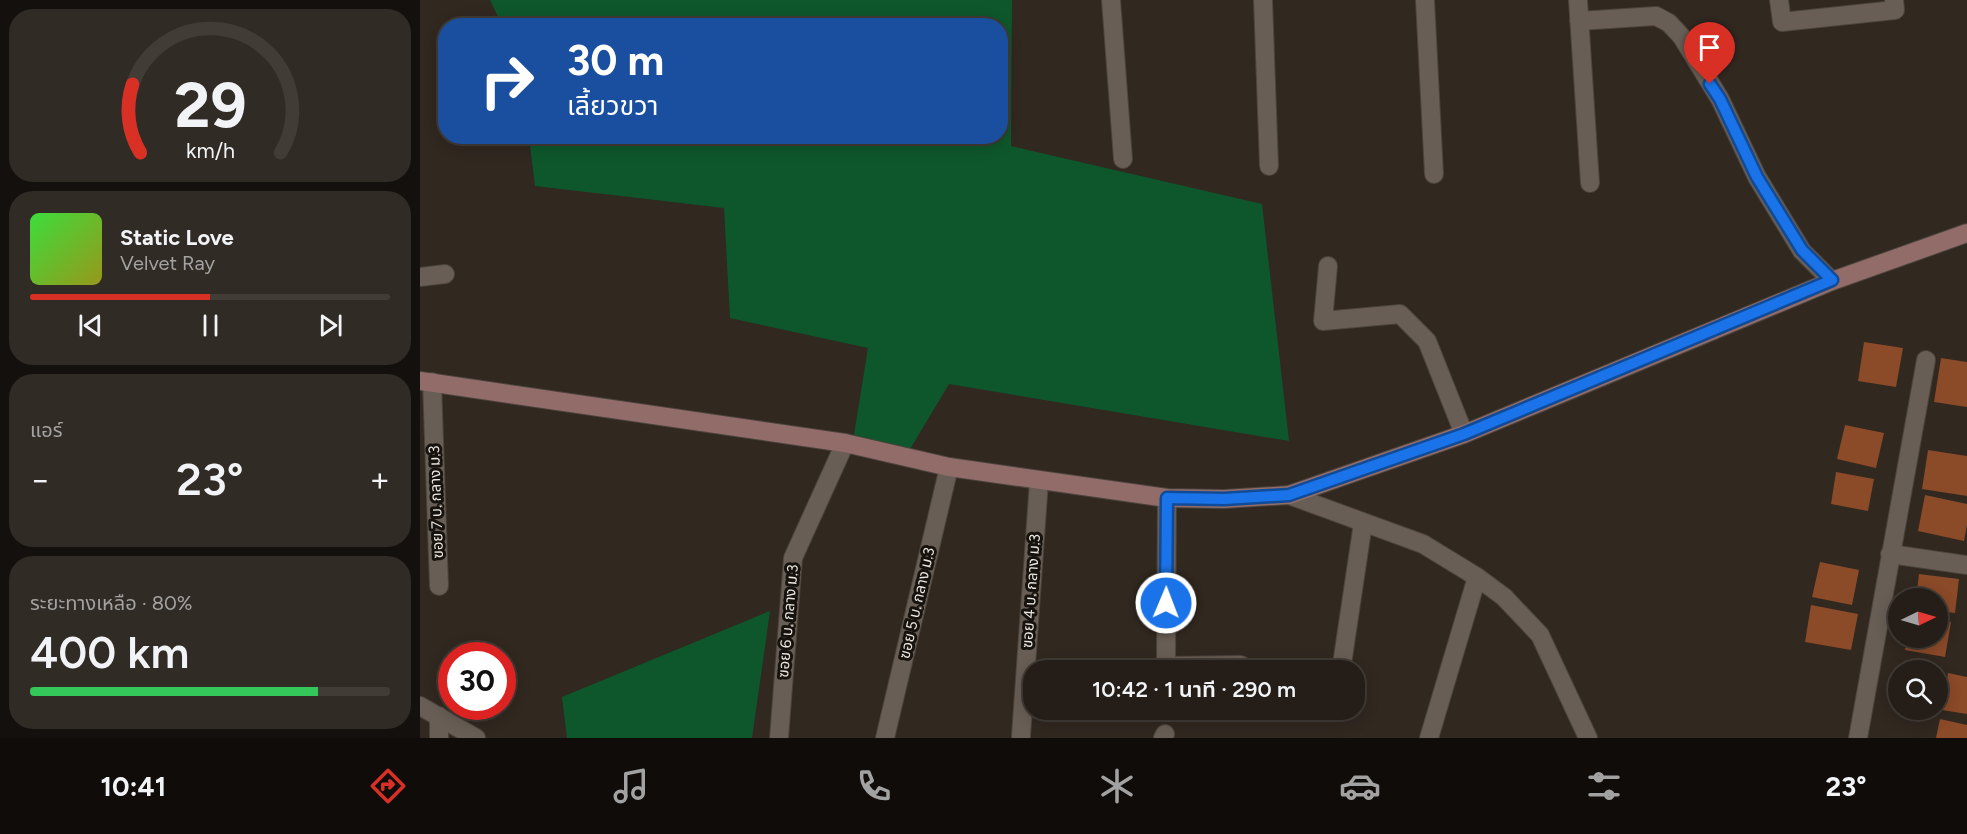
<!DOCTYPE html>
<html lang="th">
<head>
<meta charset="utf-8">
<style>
	:root { --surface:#251e18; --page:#312b25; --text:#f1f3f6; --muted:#a3a2a2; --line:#423c37; --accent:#d93025 }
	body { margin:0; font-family:Figtree,"Noto Sans Thai",sans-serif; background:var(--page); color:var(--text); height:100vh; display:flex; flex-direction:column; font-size:22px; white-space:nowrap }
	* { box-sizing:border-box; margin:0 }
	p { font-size:20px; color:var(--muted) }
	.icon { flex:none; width:33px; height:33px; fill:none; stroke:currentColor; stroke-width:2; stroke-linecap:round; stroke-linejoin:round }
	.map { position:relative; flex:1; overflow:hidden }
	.side { display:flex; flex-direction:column; gap:9px; padding:9px; background:#14100d; width:420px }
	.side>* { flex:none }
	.top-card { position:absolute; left:18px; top:18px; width:570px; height:126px; border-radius:24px; box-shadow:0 3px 15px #0003,0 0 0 2px var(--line); background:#1a4fa0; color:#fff; overflow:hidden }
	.needle { width:39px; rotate:85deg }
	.tools { position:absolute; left:1468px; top:588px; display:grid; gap:12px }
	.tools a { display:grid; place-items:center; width:60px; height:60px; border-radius:50%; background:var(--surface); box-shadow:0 3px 15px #0003,0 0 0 2px var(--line); font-size:30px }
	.speed { position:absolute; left:18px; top:642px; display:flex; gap:12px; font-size:30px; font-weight:700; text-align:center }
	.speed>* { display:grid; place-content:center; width:78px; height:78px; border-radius:50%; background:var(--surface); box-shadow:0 3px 15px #0003,0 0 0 2px var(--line); line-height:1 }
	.speed .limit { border:9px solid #d22; background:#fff; color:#111 }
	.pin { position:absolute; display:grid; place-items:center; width:51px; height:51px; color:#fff; margin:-62px -26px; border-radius:50% 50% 50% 0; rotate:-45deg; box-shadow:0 0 6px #0007 }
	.pin .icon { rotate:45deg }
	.me { position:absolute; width:66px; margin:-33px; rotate:1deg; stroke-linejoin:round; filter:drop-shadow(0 0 4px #0008) }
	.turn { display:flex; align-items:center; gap:21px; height:126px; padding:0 30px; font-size:27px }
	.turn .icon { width:78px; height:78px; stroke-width:2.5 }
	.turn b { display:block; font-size:42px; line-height:51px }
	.big { font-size:45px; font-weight:600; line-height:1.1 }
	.side .widget { flex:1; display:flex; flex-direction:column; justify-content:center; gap:9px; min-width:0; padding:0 21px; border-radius:24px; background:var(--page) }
	.side .dial { align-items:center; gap:0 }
	.dial svg { height:156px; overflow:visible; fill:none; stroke:var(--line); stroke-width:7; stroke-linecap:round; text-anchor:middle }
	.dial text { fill:var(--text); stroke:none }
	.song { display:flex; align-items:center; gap:18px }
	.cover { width:72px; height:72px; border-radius:9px; background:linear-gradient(135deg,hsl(120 70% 55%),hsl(60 70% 35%)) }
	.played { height:6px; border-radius:3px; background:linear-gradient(90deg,var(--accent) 50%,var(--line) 50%) }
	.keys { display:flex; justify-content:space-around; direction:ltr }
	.heat { display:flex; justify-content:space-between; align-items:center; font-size:33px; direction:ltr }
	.charge { height:9px; border-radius:4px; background:linear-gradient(90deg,#34c759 80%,var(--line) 0) }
	.trip { position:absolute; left:603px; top:660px; width:342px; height:60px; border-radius:24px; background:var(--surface); box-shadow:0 3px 15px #0003,0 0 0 2px var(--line); font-weight:600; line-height:60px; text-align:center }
	.tabs { display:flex; height:96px; justify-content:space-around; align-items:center; background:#0f0c0a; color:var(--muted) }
	.tabs .icon { width:42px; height:42px }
	.tabs .active { color:var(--accent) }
	.tabs b { font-size:27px; color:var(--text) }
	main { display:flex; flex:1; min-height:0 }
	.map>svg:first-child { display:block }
</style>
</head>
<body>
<main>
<section class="side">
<div class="widget dial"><svg viewBox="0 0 100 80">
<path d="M14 69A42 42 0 1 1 86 69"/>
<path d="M14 69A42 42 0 0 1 10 34" stroke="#d93025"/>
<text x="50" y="56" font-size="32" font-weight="700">29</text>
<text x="50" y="72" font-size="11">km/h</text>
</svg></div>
<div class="widget">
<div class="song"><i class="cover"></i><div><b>Static Love</b><p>Velvet Ray</p></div></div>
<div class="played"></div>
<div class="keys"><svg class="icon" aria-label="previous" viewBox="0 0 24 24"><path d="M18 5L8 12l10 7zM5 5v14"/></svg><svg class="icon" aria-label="pause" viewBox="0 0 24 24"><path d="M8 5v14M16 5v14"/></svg><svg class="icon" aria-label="next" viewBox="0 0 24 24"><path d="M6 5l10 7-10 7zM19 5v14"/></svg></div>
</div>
<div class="widget"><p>แอร์</p>
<div class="heat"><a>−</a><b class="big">23°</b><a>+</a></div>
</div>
<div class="widget"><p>ระยะทางเหลือ · 80%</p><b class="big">400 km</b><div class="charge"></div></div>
</section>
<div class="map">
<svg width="1547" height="738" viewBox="0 0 1547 738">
	<rect width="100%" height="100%" fill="#312820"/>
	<!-- green -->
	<path fill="#0e572c" d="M70 0H592L591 146 842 204 869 441 529 384 490 449 434 435 448 348 310 318 304 208 115 186 109 137 580 136V26L82 25Z
		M350 611 332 738H147L142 697Z"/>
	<!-- building -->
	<path fill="#8b4a28" d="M1444 342 1483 348 1476 387 1438 381Z
		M1521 358 1547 362V407L1514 402Z
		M1425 425 1464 433 1456 468 1417 459Z
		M1508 450 1547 456V496L1502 489Z
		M1416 472 1454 479 1448 511 1411 504Z
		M1505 495 1547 504V525L1544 541 1498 531Z
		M1400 562 1439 570 1432 605 1392 597Z
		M1499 574 1539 579 1535 613 1518 611V598H1496Z
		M1391 605 1438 614 1431 650 1385 642Z
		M1518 619 1531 622 1525 657 1485 650 1488 638H1518Z
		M1528 673 1547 677V714L1522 710Z
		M1520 719 1547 725V738H1516Z"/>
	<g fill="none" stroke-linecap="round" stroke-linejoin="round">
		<defs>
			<path id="street" d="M691 0 703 159
				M843 0 849 166
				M1005 0 1014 174
				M1158 0 1170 183
				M1359 0 1362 22 1475 10 1474 0
				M1159 21 1236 16 1249 23 1262 37 1300 99 1337 177 1382 251 1412 281
				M908 266 903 321 980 314 1007 341 1044 434
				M0 277 25 274
				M12 382 19 586
				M869 495 1003 544 1057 577 1084 597 1120 635 1168 738
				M747 498 746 666 821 665
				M1470 554 1547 565
				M922 664 943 523
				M0 706 56 738
				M19 716V738
				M601 736 619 481
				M359 738 373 558 425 443
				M465 738 529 467
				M743 738 745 734
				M1009 738 1057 577
				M1438 738 1506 360"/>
			<path id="secondary" d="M0 381 425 443 529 467 747 498 804 499 869 495 1044 434 1412 281 1547 233"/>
		</defs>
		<!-- street casing -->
		<use href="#street" stroke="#4b443d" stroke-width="20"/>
		<!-- secondary casing -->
		<use href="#secondary" stroke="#4b443d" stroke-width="20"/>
		<!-- street -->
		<use href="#street" stroke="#685e55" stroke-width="18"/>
		<!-- secondary -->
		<use href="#secondary" stroke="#926c69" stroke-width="18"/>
	</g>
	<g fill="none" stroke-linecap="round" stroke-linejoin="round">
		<defs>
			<path id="route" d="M746 603 747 498 804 499 869 495 1044 434 1412 280 1382 250 1337 177 1300 99 1290 84"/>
		</defs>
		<!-- route casing -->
		<use href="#route" stroke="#114b97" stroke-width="15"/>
		<!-- route -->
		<use href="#route" stroke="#1a73e8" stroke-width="10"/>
	</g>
	<g text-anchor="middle" stroke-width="6" stroke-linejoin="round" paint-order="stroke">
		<!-- street labels -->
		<g font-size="15" fill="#ebe5e0" stroke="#16120e">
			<text transform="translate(16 502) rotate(-92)" y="5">ฃอย 7 บ. กลาง ม.3</text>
			<text transform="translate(611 591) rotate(-86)" y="5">ฃอย 4 บ. กลาง ม.3</text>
			<text transform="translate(497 603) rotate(-77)" y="5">ฃอย 5 บ. กลาง ม.3</text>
			<text transform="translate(368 621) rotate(-85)" y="5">ฃอย 6 บ. กลาง ม.3</text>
		</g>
	</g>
</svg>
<div class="tools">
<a><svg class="needle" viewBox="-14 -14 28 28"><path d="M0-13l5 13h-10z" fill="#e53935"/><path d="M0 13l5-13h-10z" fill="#a3a2a2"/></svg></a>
<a><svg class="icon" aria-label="search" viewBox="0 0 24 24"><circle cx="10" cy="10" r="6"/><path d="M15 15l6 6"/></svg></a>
</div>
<div class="speed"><div class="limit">30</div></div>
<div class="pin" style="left:1290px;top:84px;background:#d93025"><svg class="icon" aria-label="arrive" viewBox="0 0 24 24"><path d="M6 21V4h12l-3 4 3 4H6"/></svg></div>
<svg class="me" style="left:746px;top:603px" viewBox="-20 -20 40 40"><circle r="17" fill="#1a73e8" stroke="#fff" stroke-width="3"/><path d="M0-11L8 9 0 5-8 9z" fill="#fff"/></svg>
<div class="trip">10:42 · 1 นาที · 290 m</div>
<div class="top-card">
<div class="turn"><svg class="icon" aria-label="right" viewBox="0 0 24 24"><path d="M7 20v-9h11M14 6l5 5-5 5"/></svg><div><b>30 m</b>เลี้ยวขวา</div></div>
</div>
</div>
</main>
<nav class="tabs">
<b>10:41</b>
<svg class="icon active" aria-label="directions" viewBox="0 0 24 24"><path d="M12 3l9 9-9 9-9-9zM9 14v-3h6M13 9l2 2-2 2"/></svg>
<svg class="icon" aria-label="music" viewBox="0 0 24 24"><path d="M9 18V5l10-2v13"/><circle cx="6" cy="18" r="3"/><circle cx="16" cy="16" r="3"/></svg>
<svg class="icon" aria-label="phone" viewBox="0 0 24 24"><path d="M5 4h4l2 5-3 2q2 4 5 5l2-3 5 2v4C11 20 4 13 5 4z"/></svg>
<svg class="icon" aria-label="climate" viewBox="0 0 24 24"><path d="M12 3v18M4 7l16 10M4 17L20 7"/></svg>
<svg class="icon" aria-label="car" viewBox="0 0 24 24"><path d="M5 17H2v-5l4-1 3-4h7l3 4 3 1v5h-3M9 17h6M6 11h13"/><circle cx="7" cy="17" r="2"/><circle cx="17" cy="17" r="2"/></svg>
<svg class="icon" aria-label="filters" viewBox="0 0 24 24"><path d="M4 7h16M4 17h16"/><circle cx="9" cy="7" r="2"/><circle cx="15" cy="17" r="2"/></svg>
<b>23°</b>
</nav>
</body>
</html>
